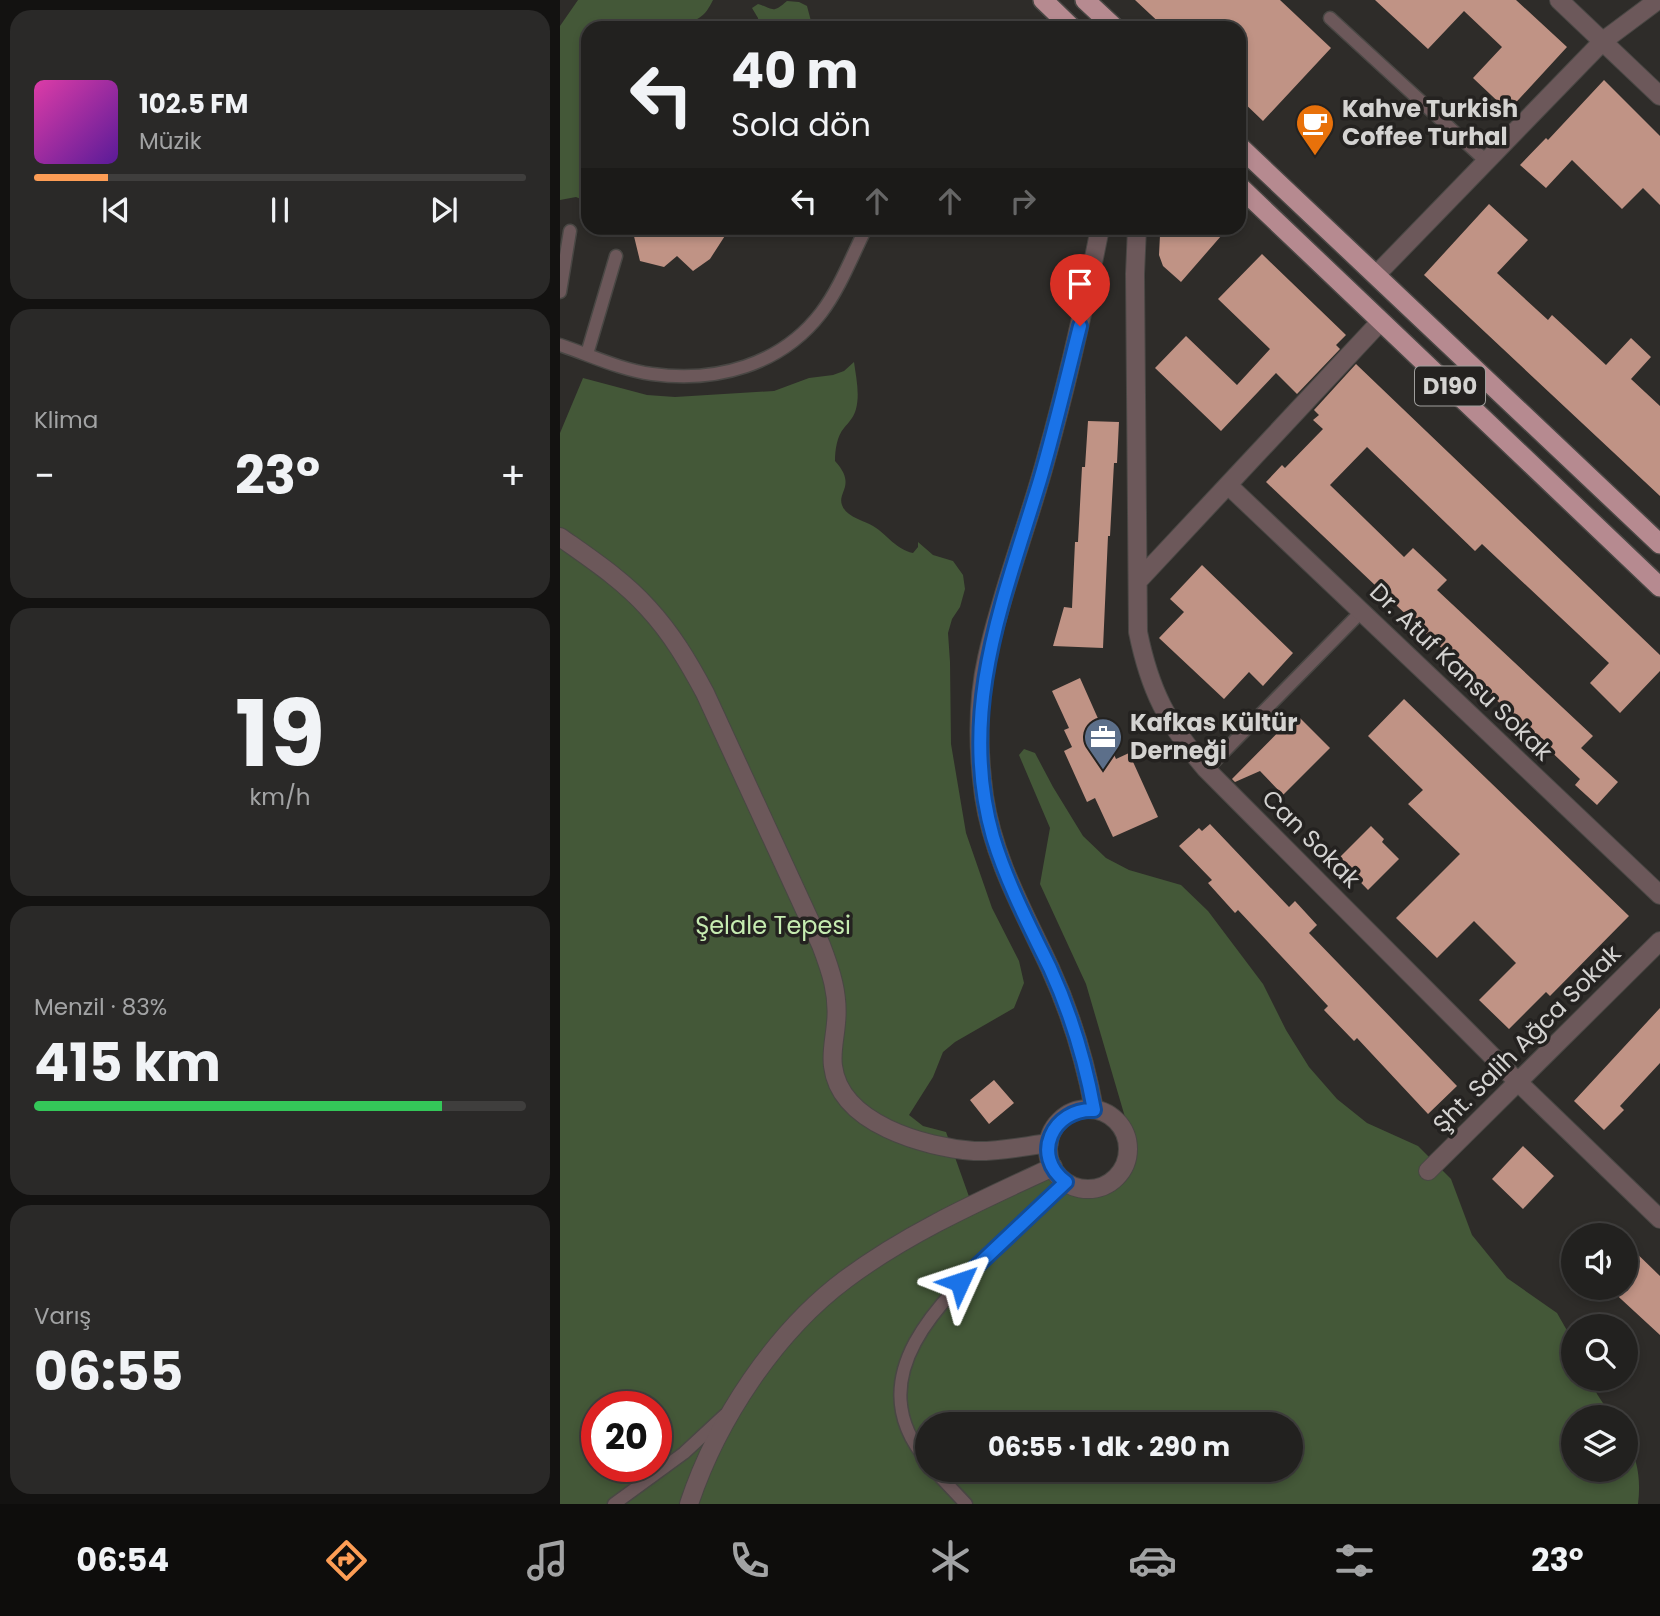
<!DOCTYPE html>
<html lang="tr">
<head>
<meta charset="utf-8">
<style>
	:root { --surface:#22211f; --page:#2a2928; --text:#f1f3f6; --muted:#a2a3a4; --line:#3f3e3d; --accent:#fd9d55 }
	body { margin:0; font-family:Poppins,sans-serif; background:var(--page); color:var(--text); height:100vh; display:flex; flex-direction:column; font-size:26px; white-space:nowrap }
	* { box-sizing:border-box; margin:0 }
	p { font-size:23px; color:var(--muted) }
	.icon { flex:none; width:38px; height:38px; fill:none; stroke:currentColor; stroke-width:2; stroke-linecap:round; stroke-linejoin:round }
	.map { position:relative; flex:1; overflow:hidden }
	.details { display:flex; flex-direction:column; gap:10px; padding:10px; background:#131211; width:560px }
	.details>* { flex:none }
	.hud { position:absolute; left:21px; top:21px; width:665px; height:214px; border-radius:21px; box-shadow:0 4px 10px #0003,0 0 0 2px var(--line); background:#22211f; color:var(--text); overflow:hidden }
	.buttons { position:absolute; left:1001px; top:1223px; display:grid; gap:14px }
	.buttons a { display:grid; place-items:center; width:77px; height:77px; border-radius:50%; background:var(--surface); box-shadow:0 4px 10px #0003,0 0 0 2px var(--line); font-size:35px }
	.speed { position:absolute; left:21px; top:1391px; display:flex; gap:14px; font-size:35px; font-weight:700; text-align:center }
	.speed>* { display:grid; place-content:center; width:91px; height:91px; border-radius:50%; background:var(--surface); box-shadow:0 4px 10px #0003,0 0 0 2px var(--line); line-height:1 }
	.speed .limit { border:10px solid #d22; background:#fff; color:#111 }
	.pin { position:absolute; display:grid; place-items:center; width:60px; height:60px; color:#fff; margin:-72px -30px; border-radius:50% 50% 50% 0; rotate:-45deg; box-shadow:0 0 7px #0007 }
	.pin .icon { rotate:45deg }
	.me { position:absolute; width:77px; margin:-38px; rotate:48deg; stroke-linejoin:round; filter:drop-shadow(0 0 5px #0008) }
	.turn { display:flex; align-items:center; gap:24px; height:147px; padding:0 35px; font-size:32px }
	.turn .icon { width:91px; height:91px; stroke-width:2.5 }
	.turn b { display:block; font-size:49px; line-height:60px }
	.lanes { display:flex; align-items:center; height:66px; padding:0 35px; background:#0003; justify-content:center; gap:35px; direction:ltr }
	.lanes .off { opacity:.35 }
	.big { font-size:52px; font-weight:700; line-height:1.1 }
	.details .card { flex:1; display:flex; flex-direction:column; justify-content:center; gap:10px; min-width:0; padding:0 24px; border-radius:21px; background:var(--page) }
	.details .dial { align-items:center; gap:0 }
	.dial b { font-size:91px; line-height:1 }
	.song { display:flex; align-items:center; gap:21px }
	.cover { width:84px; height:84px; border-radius:10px; background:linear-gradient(135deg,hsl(320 70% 55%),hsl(270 70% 35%)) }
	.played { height:7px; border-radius:4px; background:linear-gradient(90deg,var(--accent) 15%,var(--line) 15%) }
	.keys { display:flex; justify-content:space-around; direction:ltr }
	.heat { display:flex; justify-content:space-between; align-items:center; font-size:38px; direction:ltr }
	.charge { height:10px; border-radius:5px; background:linear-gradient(90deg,#34c759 83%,var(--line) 0) }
	.trip { position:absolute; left:355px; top:1412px; width:388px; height:70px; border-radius:35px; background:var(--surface); box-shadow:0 4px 10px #0003,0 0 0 2px var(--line); font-weight:700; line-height:70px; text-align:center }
	.dock { display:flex; height:112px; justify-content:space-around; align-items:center; background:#0e0d0c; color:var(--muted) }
	.dock .icon { width:49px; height:49px }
	.dock .current { color:var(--accent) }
	.dock b { font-size:32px; color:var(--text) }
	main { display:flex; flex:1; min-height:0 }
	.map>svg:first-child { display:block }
</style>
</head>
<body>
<main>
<section class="details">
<div class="card">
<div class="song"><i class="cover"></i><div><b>102.5 FM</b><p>Müzik</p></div></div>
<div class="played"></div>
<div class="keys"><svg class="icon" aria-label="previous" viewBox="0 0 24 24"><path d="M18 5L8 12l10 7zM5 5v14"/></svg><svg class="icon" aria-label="pause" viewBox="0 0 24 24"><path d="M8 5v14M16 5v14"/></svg><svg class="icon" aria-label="next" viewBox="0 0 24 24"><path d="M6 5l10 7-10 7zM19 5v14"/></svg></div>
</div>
<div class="card"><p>Klima</p>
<div class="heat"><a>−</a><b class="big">23°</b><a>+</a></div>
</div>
<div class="card dial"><b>19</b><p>km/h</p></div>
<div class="card"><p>Menzil · 83%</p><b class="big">415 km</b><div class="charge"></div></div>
<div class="card"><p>Varış</p><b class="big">06:55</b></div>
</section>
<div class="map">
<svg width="1100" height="1504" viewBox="0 0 1100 1504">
	<rect width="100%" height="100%" fill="#2e2c29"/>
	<!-- green -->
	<path fill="#445838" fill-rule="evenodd" d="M18 0H153C145 17 137 22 119 23L115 28H28V202L16 197 0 200V26Z
		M227 1 239 2 247 6 252 25 256 28H199L198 18 192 8 198 4C214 9 212 14 227 1Z
		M294 362C296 377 300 394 296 409 294 417 289 422 284 428 277 436 275 450 275 461 297 485 277 492 282 505 286 517 303 520 313 526 328 535 335 549 353 553L358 547V542L373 555 393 561 403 575 405 589 400 607 392 619 388 633 390 662 391 744 406 833 432 908 459 961 464 983 454 1008 395 1042 383 1052 373 1077 349 1115 363 1126 386 1132 412 1205 493 1167C520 1205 569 1189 568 1142L572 1141 526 984 480 884 490 828 459 755 464 749 475 753 493 787 523 836 546 858 569 870 621 885 648 911 703 984 726 1030 749 1067 777 1099 807 1123 858 1146 891 1179 912 1235 947 1278 997 1313 1013 1341V1379H1031L1037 1394 1052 1417 1013 1418V1470H1066V1439C1078 1459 1081 1480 1078 1504H0V433L23 378 87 395 115 397 214 391 249 378 273 375 284 371ZM37 1407H96V1466H37ZM368 1424H732V1470H368Z"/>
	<!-- building -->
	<path fill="#c09385" d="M575 0H720L771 48 703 121 679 98V28H605Z
		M815 0H956L1007 47 948 111 913 78 942 47 904 11 868 49Z
		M1044 80 1100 136V205L1083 188 1062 209 1012 160 986 188 960 165 986 138 988 140Z
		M929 204 968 240 937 273 988 320 992 315 1046 365 1071 338 1091 357 1071 379 1100 406V496L864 275Z
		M72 228H170L150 259 133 271 117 256 104 267 80 261Z
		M606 228H668L621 282 603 266 599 255 600 235Z
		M702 254 786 335 776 345 780 349 737 394 716 373 661 431 595 368 626 336 677 385 710 349 658 299Z
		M796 364 1100 655V671L1060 713 1030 683 1049 663 922 544 915 551 807 447 770 485 844 557 853 548 887 580 877 590 1033 736 1021 748 1058 782 1037 805 1015 785 1020 779 706 482 722 465 725 468 763 429 753 420 759 415 754 410Z
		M528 421 559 422 557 463H554L550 536H548L543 648 493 646 504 607 512 608 515 542H518L522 467H525Z
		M642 565 733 653 703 686 689 672 664 699 599 638 624 612 610 599Z
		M520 678 556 759 569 753 598 817 553 837 535 798 527 802 504 751 512 747 504 730 509 728 492 691Z
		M844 699 1069 916 990 996 986 992 949 1029 919 1000 956 963 914 921 877 958 836 918 900 854 848 804 863 790 808 736Z
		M736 714 770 748 723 795 700 771 675 782 672 779Z
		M650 824 729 907 735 901 757 925 749 933 897 1086 868 1114 797 1038 794 1041 764 1010 768 1006 678 910 675 913 648 883 652 880 619 846 639 828 642 831Z
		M811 826 824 839 822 842 839 859 808 890 778 859Z
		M1100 1008V1063L1060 1106 1064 1110 1044 1130 1014 1101Z
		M434 1080 454 1103 429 1124 410 1100Z
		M963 1146 994 1176 963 1209 932 1179Z
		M1066 1243 1100 1276V1335L1049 1288H1066Z"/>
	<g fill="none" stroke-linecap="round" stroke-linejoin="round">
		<defs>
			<path id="service" d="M770 18 926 161
				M0 292 10 231
				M0 345C30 355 61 370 92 374 156 383 221 365 261 313 280 288 292 256 306 228
				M27 354 56 256
				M647 769 802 611
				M368 1462C295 1377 383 1298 444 1242 466 1222 486 1202 506 1182
				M374 1470 406 1504
				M54 1504 124 1453 165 1415"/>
			<path id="minor" d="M999 0 1100 96
				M577 228 575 274 578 632C590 691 607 723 646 769L958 1082 1100 1219
				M816 275 1043 41 1098 0
				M668 485 1100 895
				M0 537C31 559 63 580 88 608 112 634 129 663 145 693L261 945C271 971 279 995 276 1023 275 1037 271 1052 273 1066 280 1124 365 1147 414 1151 439 1152 465 1146 489 1143
				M578 581 821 321
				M534 1109C525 1060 511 1014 490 968 464 912 433 858 424 796 418 751 417 702 427 658 442 589 469 523 487 455 508 380 525 304 540 228
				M488 1149a40 40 0 1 1 80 0a40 40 0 1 1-80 0Z
				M868 1171 1100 941
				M129 1504C157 1420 215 1332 286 1279 349 1232 422 1200 493 1167"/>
			<path id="trunk" d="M483 0 512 28
				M525 0 555 28
				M679 146 1100 544
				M679 186 1100 587"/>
		</defs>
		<!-- service casing -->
		<use href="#service" stroke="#494744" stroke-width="15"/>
		<!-- minor casing -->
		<use href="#minor" stroke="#494744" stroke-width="20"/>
		<!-- trunk casing -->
		<use href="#trunk" stroke="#494744" stroke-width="22"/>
		<!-- service -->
		<use href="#service" stroke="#6c585a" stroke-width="12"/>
		<!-- minor -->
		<use href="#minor" stroke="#6c585a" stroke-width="18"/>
		<!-- trunk -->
		<use href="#trunk" stroke="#b68a90" stroke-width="19"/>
	</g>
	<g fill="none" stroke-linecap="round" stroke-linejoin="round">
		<defs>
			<path id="route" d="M400 1282 506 1182C470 1156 493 1108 534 1110 525 1060 511 1014 490 968 469 925 447 883 433 837 397 711 444 599 480 480 495 429 507 377 520 326"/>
		</defs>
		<!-- route casing -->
		<use href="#route" stroke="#114b97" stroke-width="18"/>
		<!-- route -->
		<use href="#route" stroke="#1a73e8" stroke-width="12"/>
	</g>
	<!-- icons -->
	<defs>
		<symbol id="cafe-pin" viewBox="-11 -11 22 30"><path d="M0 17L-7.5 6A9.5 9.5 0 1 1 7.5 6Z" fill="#e8710a" stroke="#242220"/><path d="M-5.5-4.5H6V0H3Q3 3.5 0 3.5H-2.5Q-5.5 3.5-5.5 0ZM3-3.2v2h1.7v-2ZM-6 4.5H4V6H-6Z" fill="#fff"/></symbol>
		<symbol id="office-pin" viewBox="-11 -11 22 30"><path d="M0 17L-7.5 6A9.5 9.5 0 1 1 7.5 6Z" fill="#5c6f8a" stroke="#242220"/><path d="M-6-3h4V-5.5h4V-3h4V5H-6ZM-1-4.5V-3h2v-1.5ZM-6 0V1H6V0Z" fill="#fff"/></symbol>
	</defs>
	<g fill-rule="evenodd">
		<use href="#cafe-pin" x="733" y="101" width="44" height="60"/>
		<use href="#office-pin" x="521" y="715" width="44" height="60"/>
	</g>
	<g text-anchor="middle" stroke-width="7" stroke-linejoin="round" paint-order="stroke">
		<!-- shield labels -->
		<rect fill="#242220" stroke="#9f9e9c" stroke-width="2" x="855" y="366.5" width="70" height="39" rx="5"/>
		<g font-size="23" font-weight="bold" fill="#d4d3d1">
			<text x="890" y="394">D190</text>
		</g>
		<!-- poi labels -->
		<g font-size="24" font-weight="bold" fill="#d4d3d1" stroke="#242220" text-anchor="start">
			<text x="782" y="117">Kahve Turkish<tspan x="782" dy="28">Coffee Turhal</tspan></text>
			<text x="570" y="731">Kafkas Kültür<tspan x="570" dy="28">Derneği</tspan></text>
		</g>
		<!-- street labels -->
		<g font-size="24" fill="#d4d3d1" stroke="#242220">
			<text transform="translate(901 672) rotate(44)" y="8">Dr. Atuf Kansu Sokak</text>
			<text transform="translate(751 839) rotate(45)" y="8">Can Sokak</text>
			<text transform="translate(967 1039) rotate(-45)" y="8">Şht. Salih Ağca Sokak</text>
		</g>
		<!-- park labels -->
		<g font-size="24" fill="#c6ecb1" stroke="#242220">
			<text x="213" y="934">Şelale Tepesi</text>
		</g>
	</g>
</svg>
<div class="buttons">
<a><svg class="icon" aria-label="sound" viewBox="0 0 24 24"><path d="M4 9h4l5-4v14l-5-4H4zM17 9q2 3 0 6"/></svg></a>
<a><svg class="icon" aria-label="search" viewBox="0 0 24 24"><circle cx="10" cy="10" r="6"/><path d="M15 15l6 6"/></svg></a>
<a><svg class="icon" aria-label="layers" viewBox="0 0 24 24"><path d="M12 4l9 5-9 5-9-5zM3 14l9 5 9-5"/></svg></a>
</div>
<div class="speed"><div class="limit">20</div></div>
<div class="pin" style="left:520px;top:326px;background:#d93025"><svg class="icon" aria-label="arrive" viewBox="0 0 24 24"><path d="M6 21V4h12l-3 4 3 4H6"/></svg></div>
<svg class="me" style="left:400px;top:1282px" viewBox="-20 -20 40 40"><path d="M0-17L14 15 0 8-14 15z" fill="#1a73e8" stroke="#fff" stroke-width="4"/></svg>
<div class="trip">06:55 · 1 dk · 290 m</div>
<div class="hud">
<div class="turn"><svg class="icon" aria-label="left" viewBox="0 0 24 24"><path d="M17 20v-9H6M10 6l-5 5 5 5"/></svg><div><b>40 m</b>Sola dön</div></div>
<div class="lanes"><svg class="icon" aria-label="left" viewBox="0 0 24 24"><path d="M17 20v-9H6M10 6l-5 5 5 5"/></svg><svg class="icon off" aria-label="ahead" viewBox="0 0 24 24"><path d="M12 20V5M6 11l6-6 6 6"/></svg><svg class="icon off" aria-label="ahead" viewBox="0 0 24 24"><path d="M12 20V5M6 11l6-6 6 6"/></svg><svg class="icon off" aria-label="right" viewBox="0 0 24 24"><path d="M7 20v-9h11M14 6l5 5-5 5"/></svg></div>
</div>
</div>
</main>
<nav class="dock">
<b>06:54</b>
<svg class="icon current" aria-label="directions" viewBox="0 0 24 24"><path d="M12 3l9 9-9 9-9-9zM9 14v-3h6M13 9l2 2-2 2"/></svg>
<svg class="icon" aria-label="music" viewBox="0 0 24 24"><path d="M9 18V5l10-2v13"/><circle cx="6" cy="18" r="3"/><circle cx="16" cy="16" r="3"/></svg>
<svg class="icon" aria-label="phone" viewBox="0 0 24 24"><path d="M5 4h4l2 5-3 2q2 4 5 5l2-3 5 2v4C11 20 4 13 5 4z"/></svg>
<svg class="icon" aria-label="climate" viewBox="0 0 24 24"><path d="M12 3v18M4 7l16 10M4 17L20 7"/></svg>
<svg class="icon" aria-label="car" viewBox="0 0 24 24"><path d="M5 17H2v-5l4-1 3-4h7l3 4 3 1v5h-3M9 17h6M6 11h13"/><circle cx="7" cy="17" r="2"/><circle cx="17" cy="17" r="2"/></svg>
<svg class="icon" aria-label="filters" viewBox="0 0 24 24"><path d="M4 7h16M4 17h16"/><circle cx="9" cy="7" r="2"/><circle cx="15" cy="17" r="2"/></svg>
<b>23°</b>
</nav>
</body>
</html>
